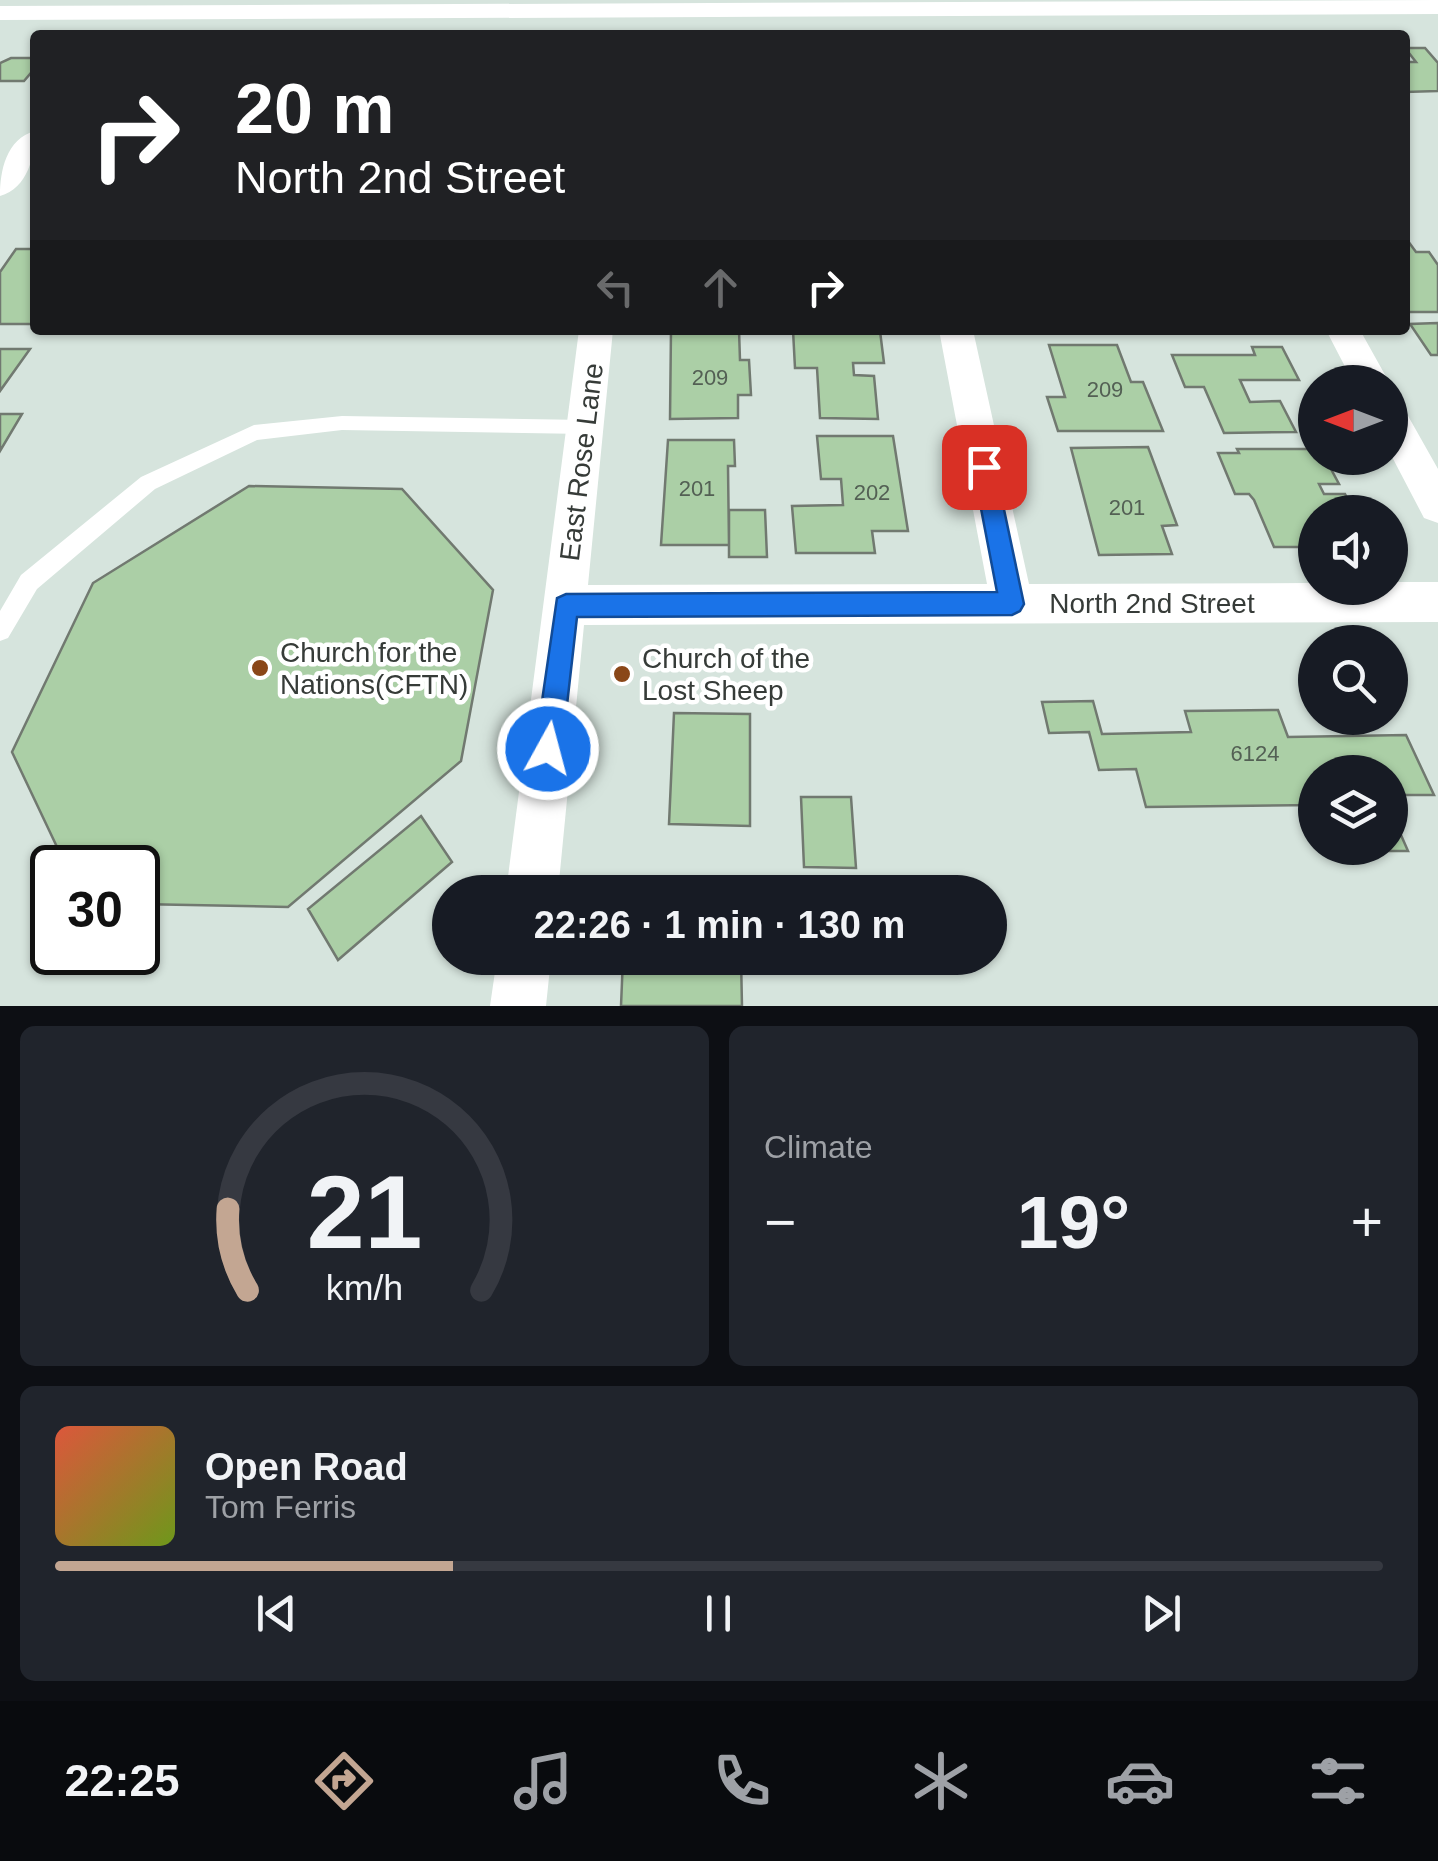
<!DOCTYPE html>
<html lang="en">
<head>
<meta charset="utf-8">
<style>
	:root { --surface:#171b24; --page:#20242c; --text:#f1f3f6; --muted:#9ea1a6; --line:#363941; --accent:#c3a692 }
	body { margin:0; font-family:Arial,sans-serif; background:var(--page); color:var(--text); height:100vh; display:flex; flex-direction:column; font-size:38px; white-space:nowrap }
	* { box-sizing:border-box; margin:0 }
	p { font-size:32px; color:var(--muted) }
	.icon { flex:none; width:55px; height:55px; fill:none; stroke:currentColor; stroke-width:2; stroke-linecap:round; stroke-linejoin:round }
	.map { position:relative; height:1006px; overflow:hidden }
	.sheet { display:flex; flex-direction:column; gap:20px; padding:20px; background:#0d0f14; flex:1 }
	.sheet>* { flex:none }
	.banner { position:absolute; left:30px; top:30px; width:1380px; height:305px; border-radius:10px; box-shadow:0 2px 8px #0004; background:#202124; color:#fff; overflow:hidden }
	.needle { width:65px; rotate:270deg }
	.controls { position:absolute; left:1298px; top:365px; display:grid; gap:20px }
	.controls a { display:grid; place-items:center; width:110px; height:110px; border-radius:50%; background:var(--surface); box-shadow:0 2px 8px #0004; font-size:50px }
	.speed { position:absolute; left:30px; top:845px; display:flex; gap:20px; font-size:50px; font-weight:700; text-align:center }
	.speed>* { display:grid; place-content:center; width:130px; height:130px; border-radius:50%; background:var(--surface); box-shadow:0 2px 8px #0004; line-height:1 }
	.speed .limit { border:5px solid #111; border-radius:15px; background:#fff; color:#111 }
	.pin { position:absolute; display:grid; place-items:center; width:85px; height:85px; color:#fff; margin:-42px; border-radius:20px; box-shadow:0 5px 15px #0006 }
	.me { position:absolute; width:110px; margin:-55px; rotate:7deg; stroke-linejoin:round; filter:drop-shadow(0 0 8px #0008) }
	.turn { display:flex; align-items:center; gap:35px; height:210px; padding:0 40px; font-size:45px }
	.turn .icon { width:130px; height:130px; stroke-width:2.5 }
	.turn b { display:block; font-size:70px; line-height:85px }
	.lanes { display:flex; align-items:center; height:95px; padding:0 40px; background:#0003; justify-content:center; gap:50px; direction:ltr }
	.lanes .off { opacity:.35 }
	.big { font-size:75px; font-weight:700; line-height:1.1 }
	.sheet .widget { flex:1; display:flex; flex-direction:column; justify-content:center; gap:15px; min-width:0; padding:0 35px; border-radius:15px; background:var(--page) }
	.sheet .dial { align-items:center; gap:0 }
	.dial svg { height:260px; overflow:visible; fill:none; stroke:var(--line); stroke-width:7; stroke-linecap:round; text-anchor:middle }
	.dial text { fill:var(--text); stroke:none }
	.song { display:flex; align-items:center; gap:30px }
	.cover { width:120px; height:120px; border-radius:15px; background:linear-gradient(135deg,hsl(10 70% 55%),hsl(80 70% 35%)) }
	.played { height:10px; border-radius:5px; background:linear-gradient(90deg,var(--accent) 30%,var(--line) 30%) }
	.keys { display:flex; justify-content:space-around; direction:ltr }
	.heat { display:flex; justify-content:space-between; align-items:center; font-size:55px; direction:ltr }
	.sheet .tiles { flex:1; display:grid; gap:20px; grid-template-columns:1fr 1fr }
	.widget:last-child { grid-column:span 2 }
	.trip { position:absolute; left:432px; top:875px; width:575px; height:100px; border-radius:50px; background:var(--surface); box-shadow:0 2px 8px #0004; font-weight:700; line-height:100px; text-align:center }
	.tab-bar { display:flex; height:160px; justify-content:space-around; align-items:center; background:#090b0e; color:var(--muted) }
	.tab-bar .icon { width:70px; height:70px }
	.tab-bar .active { color:var(--accent) }
	.tab-bar b { font-size:45px; color:var(--text) }
	.map>svg:first-child { display:block }
</style>
</head>
<body>
<div class="map">
<svg width="1438" height="1006" viewBox="0 0 1438 1006">
	<rect width="100%" height="100%" fill="#d6e4dd"/>
	<!-- building -->
	<path fill="#abcfa6" stroke="#717970" stroke-width="2.5" d="M1405 48H1425L1438 63V91L1405 92V62H1416Z
		M11 58H35V68L24 81H0V63Z
		M1405 237 1416 252H1429L1438 265V312H1408L1405 308Z
		M16 249H35V324H0V272Z
		M1438 323V355H1431L1410 324Z
		M671 330H739L740 360H749L751 395H738V418L670 419Z
		M793 330 880 331 884 363H853L854 375 874 376 878 419 820 418 817 368H795Z
		M1172 330H1266L1268 332 1173 333Z
		M1049 345H1117L1131 382H1143L1163 431H1058L1047 397H1065Z
		M1252 347H1282L1299 380H1240L1250 402 1280 401 1296 432 1224 433 1204 387H1185L1172 355H1255Z
		M0 349H30L0 391Z
		M0 414H22L0 451Z
		M817 436H893L908 531H872L875 553H796L792 506 843 505 841 479H821Z
		M668 440H734L735 466H728L729 545H661Z
		M1148 447 1177 525 1162 526 1172 554 1099 555 1071 448Z
		M1237 449H1315V458H1325L1339 484H1319L1324 494H1345L1354 512H1315V554L1312 547H1274L1254 500 1249 494H1235L1218 453H1239Z
		M249 486 402 489 493 590 461 761 288 907 138 904V868H67L12 752 93 583Z
		M729 510H765L767 557H729Z
		M1093 701 1102 734 1191 732 1185 711 1278 710 1288 737 1406 735 1434 795H1390V772H1315V805L1146 807 1136 769 1099 770 1089 732 1049 733 1042 702Z
		M674 713 750 714V826L669 824Z
		M801 797H851L856 868 804 867Z
		M1390 810 1408 851H1357L1355 848H1390Z
		M421 816 452 862 338 960 308 909Z
		M739 885V892H644V887Z
		M623 958H741L742 1006H621Z"/>
	<g fill="none" stroke-linecap="round" stroke-linejoin="round">
		<!-- lane -->
		<path fill="#fff" fill-rule="evenodd" d="M342 416 586 420 595 427 586 434 342 430 257 440 155 489 37 589 8 638 0 641V611L21 575 141 477 254 425Z"/>
		<!-- street -->
		<path fill="#fff" fill-rule="evenodd" d="M1438 0V14L0 20V6Z
			M35 131C35 156 28 188 0 196 0 171 6 139 35 131Z
			M579 330H613L588 585 987 584 939 330H973L1029 584 1315 583V588H1390V582H1438V622L584 625 558 892H506Z
			M1326 330H1360L1389 382H1353Z
			M1390 402 1403 407 1438 469V523L1424 518 1390 453Z
			M497 958H551L546 1006H490Z"/>
	</g>
	<!-- route -->
	<path fill="#1a73e8" stroke="#114b97" stroke-width="2.5" d="M984 458 995 467 1024 604 1020 611 1012 615 577 617 562 749 558 759 548 763 539 759 535 749 557 598 566 594 997 592 973 467Z"/>
	<!-- markers -->
	<g fill="#8a4718" stroke="#fff" stroke-width="4">
		<circle cx="260" cy="668" r="10"/>
		<circle cx="622" cy="674" r="10"/>
	</g>
	<g text-anchor="middle" stroke-width="9" stroke-linejoin="round" paint-order="stroke">
		<!-- number labels -->
		<g font-size="22" fill="#536054">
			<text x="710" y="385">209</text>
			<text x="1105" y="397">209</text>
			<text x="697" y="496">201</text>
			<text x="872" y="500">202</text>
			<text x="1127" y="515">201</text>
			<text x="1255" y="761">6124</text>
		</g>
		<!-- street labels -->
		<g font-size="28" fill="#363b38" stroke="#fff">
			<text transform="translate(581 462) rotate(-83)" y="10">East Rose Lane</text>
			<text x="1152" y="613">North 2nd Street</text>
		</g>
		<!-- poi labels -->
		<g font-size="28" fill="#363b38" stroke="#fff" text-anchor="start">
			<text x="280" y="662">Church for the<tspan x="280" dy="32">Nations(CFTN)</tspan></text>
			<text x="642" y="668">Church of the<tspan x="642" dy="32">Lost Sheep</tspan></text>
		</g>
	</g>
</svg>
<div class="controls">
<a><svg class="needle" viewBox="-14 -14 28 28"><path d="M0-13l5 13h-10z" fill="#e53935"/><path d="M0 13l5-13h-10z" fill="#9ea1a6"/></svg></a>
<a><svg class="icon" aria-label="sound" viewBox="0 0 24 24"><path d="M4 9h4l5-4v14l-5-4H4zM17 9q2 3 0 6"/></svg></a>
<a><svg class="icon" aria-label="search" viewBox="0 0 24 24"><circle cx="10" cy="10" r="6"/><path d="M15 15l6 6"/></svg></a>
<a><svg class="icon" aria-label="layers" viewBox="0 0 24 24"><path d="M12 4l9 5-9 5-9-5zM3 14l9 5 9-5"/></svg></a>
</div>
<div class="speed"><div class="limit">30</div></div>
<div class="pin" style="left:984px;top:467px;background:#d93025"><svg class="icon" aria-label="arrive" viewBox="0 0 24 24"><path d="M6 21V4h12l-3 4 3 4H6"/></svg></div>
<svg class="me" style="left:548px;top:749px" viewBox="-20 -20 40 40"><circle r="17" fill="#1a73e8" stroke="#fff" stroke-width="3"/><path d="M0-11L8 9 0 5-8 9z" fill="#fff"/></svg>
<div class="trip">22:26 · 1 min · 130 m</div>
<div class="banner">
<div class="turn"><svg class="icon" aria-label="right" viewBox="0 0 24 24"><path d="M7 20v-9h11M14 6l5 5-5 5"/></svg><div><b>20 m</b>North 2nd Street</div></div>
<div class="lanes"><svg class="icon off" aria-label="left" viewBox="0 0 24 24"><path d="M17 20v-9H6M10 6l-5 5 5 5"/></svg><svg class="icon off" aria-label="ahead" viewBox="0 0 24 24"><path d="M12 20V5M6 11l6-6 6 6"/></svg><svg class="icon" aria-label="right" viewBox="0 0 24 24"><path d="M7 20v-9h11M14 6l5 5-5 5"/></svg></div>
</div>
</div>
<section class="sheet">
<div class="tiles">
<div class="widget dial"><svg viewBox="0 0 100 80">
<path d="M14 69A42 42 0 1 1 86 69"/>
<path d="M14 69A42 42 0 0 1 8 44" stroke="#c3a692"/>
<text x="50" y="56" font-size="32" font-weight="700">21</text>
<text x="50" y="72" font-size="11">km/h</text>
</svg></div>
<div class="widget"><p>Climate</p>
<div class="heat"><a>−</a><b class="big">19°</b><a>+</a></div>
</div>
<div class="widget">
<div class="song"><i class="cover"></i><div><b>Open Road</b><p>Tom Ferris</p></div></div>
<div class="played"></div>
<div class="keys"><svg class="icon" aria-label="previous" viewBox="0 0 24 24"><path d="M18 5L8 12l10 7zM5 5v14"/></svg><svg class="icon" aria-label="pause" viewBox="0 0 24 24"><path d="M8 5v14M16 5v14"/></svg><svg class="icon" aria-label="next" viewBox="0 0 24 24"><path d="M6 5l10 7-10 7zM19 5v14"/></svg></div>
</div>
</div>
</section>
<nav class="tab-bar">
<b>22:25</b>
<svg class="icon active" aria-label="directions" viewBox="0 0 24 24"><path d="M12 3l9 9-9 9-9-9zM9 14v-3h6M13 9l2 2-2 2"/></svg>
<svg class="icon" aria-label="music" viewBox="0 0 24 24"><path d="M9 18V5l10-2v13"/><circle cx="6" cy="18" r="3"/><circle cx="16" cy="16" r="3"/></svg>
<svg class="icon" aria-label="phone" viewBox="0 0 24 24"><path d="M5 4h4l2 5-3 2q2 4 5 5l2-3 5 2v4C11 20 4 13 5 4z"/></svg>
<svg class="icon" aria-label="climate" viewBox="0 0 24 24"><path d="M12 3v18M4 7l16 10M4 17L20 7"/></svg>
<svg class="icon" aria-label="car" viewBox="0 0 24 24"><path d="M5 17H2v-5l4-1 3-4h7l3 4 3 1v5h-3M9 17h6M6 11h13"/><circle cx="7" cy="17" r="2"/><circle cx="17" cy="17" r="2"/></svg>
<svg class="icon" aria-label="filters" viewBox="0 0 24 24"><path d="M4 7h16M4 17h16"/><circle cx="9" cy="7" r="2"/><circle cx="15" cy="17" r="2"/></svg>
</nav>
</body>
</html>
